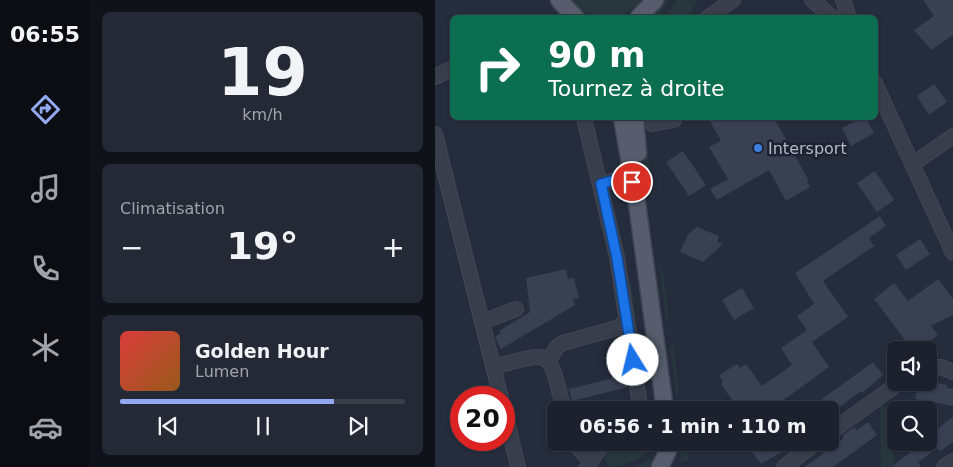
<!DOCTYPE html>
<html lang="fr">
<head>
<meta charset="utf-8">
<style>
	:root { --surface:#1c212d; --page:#252935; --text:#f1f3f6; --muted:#a0a3aa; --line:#3a3e49; --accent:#91a9f0 }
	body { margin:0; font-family:"DejaVu Sans",sans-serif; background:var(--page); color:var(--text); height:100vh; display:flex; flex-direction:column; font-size:19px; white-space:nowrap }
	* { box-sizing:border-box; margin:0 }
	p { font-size:16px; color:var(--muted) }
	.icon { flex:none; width:28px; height:28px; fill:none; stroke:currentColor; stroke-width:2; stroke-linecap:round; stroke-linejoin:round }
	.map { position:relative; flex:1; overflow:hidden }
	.panel { display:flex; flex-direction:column; gap:12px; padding:12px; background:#0f1219; width:345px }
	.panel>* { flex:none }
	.banner { position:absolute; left:15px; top:15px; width:428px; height:105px; border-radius:8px; box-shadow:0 1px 4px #0004,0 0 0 1px var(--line); background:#0b6e4f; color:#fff; overflow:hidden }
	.buttons { position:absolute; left:452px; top:341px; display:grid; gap:10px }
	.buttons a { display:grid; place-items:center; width:50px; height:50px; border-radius:8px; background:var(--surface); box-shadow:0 1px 4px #0004,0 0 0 1px var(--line); font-size:25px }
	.speed { position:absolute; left:15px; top:386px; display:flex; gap:10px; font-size:25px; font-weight:700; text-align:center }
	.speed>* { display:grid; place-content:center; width:65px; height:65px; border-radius:50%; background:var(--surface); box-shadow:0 1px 4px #0004,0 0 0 1px var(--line); line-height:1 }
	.speed .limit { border:8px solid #d22; background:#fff; color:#111 }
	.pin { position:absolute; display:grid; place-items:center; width:42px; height:42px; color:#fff; margin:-21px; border:2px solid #fff; border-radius:50%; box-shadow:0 1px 5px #0007 }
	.me { position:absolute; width:55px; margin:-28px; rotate:351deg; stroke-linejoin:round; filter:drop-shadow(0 0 4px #0008) }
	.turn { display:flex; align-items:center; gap:18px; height:105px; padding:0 15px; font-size:22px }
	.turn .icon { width:65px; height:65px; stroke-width:2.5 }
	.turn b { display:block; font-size:35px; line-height:42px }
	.big { font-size:38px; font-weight:700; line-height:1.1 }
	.panel .widget { flex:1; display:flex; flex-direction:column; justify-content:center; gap:8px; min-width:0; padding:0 18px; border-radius:8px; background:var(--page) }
	.panel .dial { align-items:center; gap:0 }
	.dial b { font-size:65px; line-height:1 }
	.song { display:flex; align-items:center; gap:15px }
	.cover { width:60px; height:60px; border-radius:8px; background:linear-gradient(135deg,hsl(0 70% 55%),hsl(30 70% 35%)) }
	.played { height:5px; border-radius:2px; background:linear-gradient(90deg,var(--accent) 75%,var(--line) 75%) }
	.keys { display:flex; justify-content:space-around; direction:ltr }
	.heat { display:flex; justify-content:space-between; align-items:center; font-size:28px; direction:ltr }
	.trip { position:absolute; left:112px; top:401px; width:292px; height:50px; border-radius:8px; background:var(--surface); box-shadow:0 1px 4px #0004,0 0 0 1px var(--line); font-weight:700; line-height:50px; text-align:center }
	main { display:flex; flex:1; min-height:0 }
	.tab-bar { display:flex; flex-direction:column; width:90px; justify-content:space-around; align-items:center; background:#0b0d12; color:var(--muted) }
	.tab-bar .icon { width:35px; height:35px }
	.tab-bar .selected { color:var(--accent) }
	.tab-bar b { font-size:22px; color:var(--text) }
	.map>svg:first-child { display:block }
</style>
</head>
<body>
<main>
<nav class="tab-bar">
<b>06:55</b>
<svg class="icon selected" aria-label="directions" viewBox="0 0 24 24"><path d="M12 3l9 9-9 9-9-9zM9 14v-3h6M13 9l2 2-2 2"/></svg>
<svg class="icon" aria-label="music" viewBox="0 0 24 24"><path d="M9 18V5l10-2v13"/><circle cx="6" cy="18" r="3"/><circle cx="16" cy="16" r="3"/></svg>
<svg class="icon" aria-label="phone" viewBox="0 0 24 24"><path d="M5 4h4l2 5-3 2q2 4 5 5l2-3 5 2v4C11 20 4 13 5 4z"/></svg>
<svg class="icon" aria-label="climate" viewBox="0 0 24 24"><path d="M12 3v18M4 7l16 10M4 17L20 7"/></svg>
<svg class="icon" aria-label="car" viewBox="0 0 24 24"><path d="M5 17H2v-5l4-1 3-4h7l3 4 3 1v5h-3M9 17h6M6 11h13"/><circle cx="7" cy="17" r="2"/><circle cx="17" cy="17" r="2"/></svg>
</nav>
<section class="panel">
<div class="widget dial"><b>19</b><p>km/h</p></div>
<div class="widget"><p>Climatisation</p>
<div class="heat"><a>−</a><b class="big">19°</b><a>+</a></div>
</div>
<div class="widget">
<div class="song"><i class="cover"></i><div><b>Golden Hour</b><p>Lumen</p></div></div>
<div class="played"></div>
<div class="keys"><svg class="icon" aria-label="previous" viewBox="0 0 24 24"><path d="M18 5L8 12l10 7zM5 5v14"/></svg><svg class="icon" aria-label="pause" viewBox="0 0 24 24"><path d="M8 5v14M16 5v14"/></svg><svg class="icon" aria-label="next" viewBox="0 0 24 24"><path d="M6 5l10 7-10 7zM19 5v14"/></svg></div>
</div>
</section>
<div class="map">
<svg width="518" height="467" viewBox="0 0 518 467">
	<rect width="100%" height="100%" fill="#252c3c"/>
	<!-- green -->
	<path fill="#27373d" d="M134 0H207C186 24 156 22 134 0Z
		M228 0H234L223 17 216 18Z
		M242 0H263L254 17H230Z
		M203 118 211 136 218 197H215Z
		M189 263 192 279 196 283 212 410H208Z
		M225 267 228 271 234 319H231Z
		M235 345H238L244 392 241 393Z
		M445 406H457L459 467H446Z
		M175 443H215C214 459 186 467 173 467L170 455Z
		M247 443H251L254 459 245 463Z
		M215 459 220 464 216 467H199Z"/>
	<!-- building -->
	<path fill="#384052" d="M488 0H518V35L496 50 479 30 499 16Z
		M499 84 512 102 494 115 482 96Z
		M273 118H339L374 181 372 182 375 187 351 201 334 170 282 200 275 189 293 179 274 147 286 141Z
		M416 118H431L439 133 416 146 407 128 419 122Z
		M248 151 271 185 254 196 231 162Z
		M440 171 459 200 442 212 422 183Z
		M445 216 451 226 434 238 439 246 388 281 413 317 377 342 394 367 335 410H304L286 384 288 382 284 375 302 364 305 368 311 364 327 386 357 365 346 348 372 330 362 316 379 304 360 273Z
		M262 227 284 236 282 242 288 244 268 262 245 252 253 234Z
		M485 239 495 254 471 270 461 255Z
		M131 269 133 279 139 278 144 298 138 299 140 305 66 349 60 337 66 333 64 331 95 312 91 278Z
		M503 279 518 299V315L496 326 503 335 492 344 494 346 488 350H457L470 340 439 299 459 283 473 301Z
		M307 288 319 308 299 320 287 300Z
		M438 362 448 375 427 393 426 391 400 410H372Z
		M191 375 193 387 137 401 134 389Z
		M497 382 512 385 511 388 518 389V406L480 399 483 383 496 386Z
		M518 417V442L505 451 503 448 483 462 486 467H456L489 442H494V435Z
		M433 422 442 435 398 467H370L409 438 407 436 419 427 422 430Z
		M328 442H346L350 450 326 464 316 451Z"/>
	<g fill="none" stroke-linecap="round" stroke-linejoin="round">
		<defs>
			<path id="minor" d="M377 0 398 18
				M408 0 414 18
				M272 18 298 0
				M0 77 18 68
				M440 83 518 253
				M149 118 182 257 204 399 203 410
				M210 118 218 124 239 120 238 118
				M0 134 66 398
				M478 164 518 136
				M166 184 180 180 197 182
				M47 322 81 309
				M114 360 122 347 128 343 182 328 192 321
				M59 367C120 350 113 349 129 410
				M494 367H506L518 372
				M69 408 83 467
				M396 432 465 382
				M138 442 155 461
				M152 467 169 442
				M349 467 382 442
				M509 467 518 461"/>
			<path id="major" d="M124 0 141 18
				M203 18 220 0
				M187 118 202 203 230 410
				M200 118 203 153
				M225 467 233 451V442"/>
		</defs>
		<!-- minor casing -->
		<use href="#minor" stroke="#424755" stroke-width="16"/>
		<!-- major casing -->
		<use href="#major" stroke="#424755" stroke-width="19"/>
		<!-- minor -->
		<use href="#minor" stroke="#393e4c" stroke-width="14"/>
		<!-- major -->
		<use href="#major" stroke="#575d6c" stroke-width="16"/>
	</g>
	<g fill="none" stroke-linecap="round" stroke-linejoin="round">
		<defs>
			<path id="route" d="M197 182 180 180 166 184 182 258 198 360"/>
		</defs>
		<!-- route casing -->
		<use href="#route" stroke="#114b97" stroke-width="12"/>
		<!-- route -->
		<use href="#route" stroke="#1a73e8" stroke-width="9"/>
	</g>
	<!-- markers -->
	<circle fill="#3f7fe0" stroke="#1e2331" stroke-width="2" cx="323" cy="148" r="5"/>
	<g text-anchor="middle" stroke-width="5" stroke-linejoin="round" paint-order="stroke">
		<!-- poi labels -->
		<g font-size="16" fill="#b5bac7" stroke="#1e2331" text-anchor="start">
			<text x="333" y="154">Intersport</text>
		</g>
	</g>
</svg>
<div class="buttons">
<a><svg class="icon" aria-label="sound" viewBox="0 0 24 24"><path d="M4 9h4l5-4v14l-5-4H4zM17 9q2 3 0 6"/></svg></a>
<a><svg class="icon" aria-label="search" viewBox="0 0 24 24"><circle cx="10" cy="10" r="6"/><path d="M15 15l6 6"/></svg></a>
</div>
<div class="speed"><div class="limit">20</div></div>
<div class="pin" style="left:197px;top:182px;background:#d93025"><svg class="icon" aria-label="arrive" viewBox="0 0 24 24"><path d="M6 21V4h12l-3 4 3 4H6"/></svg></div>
<svg class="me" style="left:198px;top:360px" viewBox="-20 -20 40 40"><circle r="19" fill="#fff"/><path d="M0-13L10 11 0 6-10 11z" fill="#1a73e8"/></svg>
<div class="trip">06:56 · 1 min · 110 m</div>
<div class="banner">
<div class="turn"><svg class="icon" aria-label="right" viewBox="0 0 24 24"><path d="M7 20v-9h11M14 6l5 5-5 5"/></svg><div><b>90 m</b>Tournez à droite</div></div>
</div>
</div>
</main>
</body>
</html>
